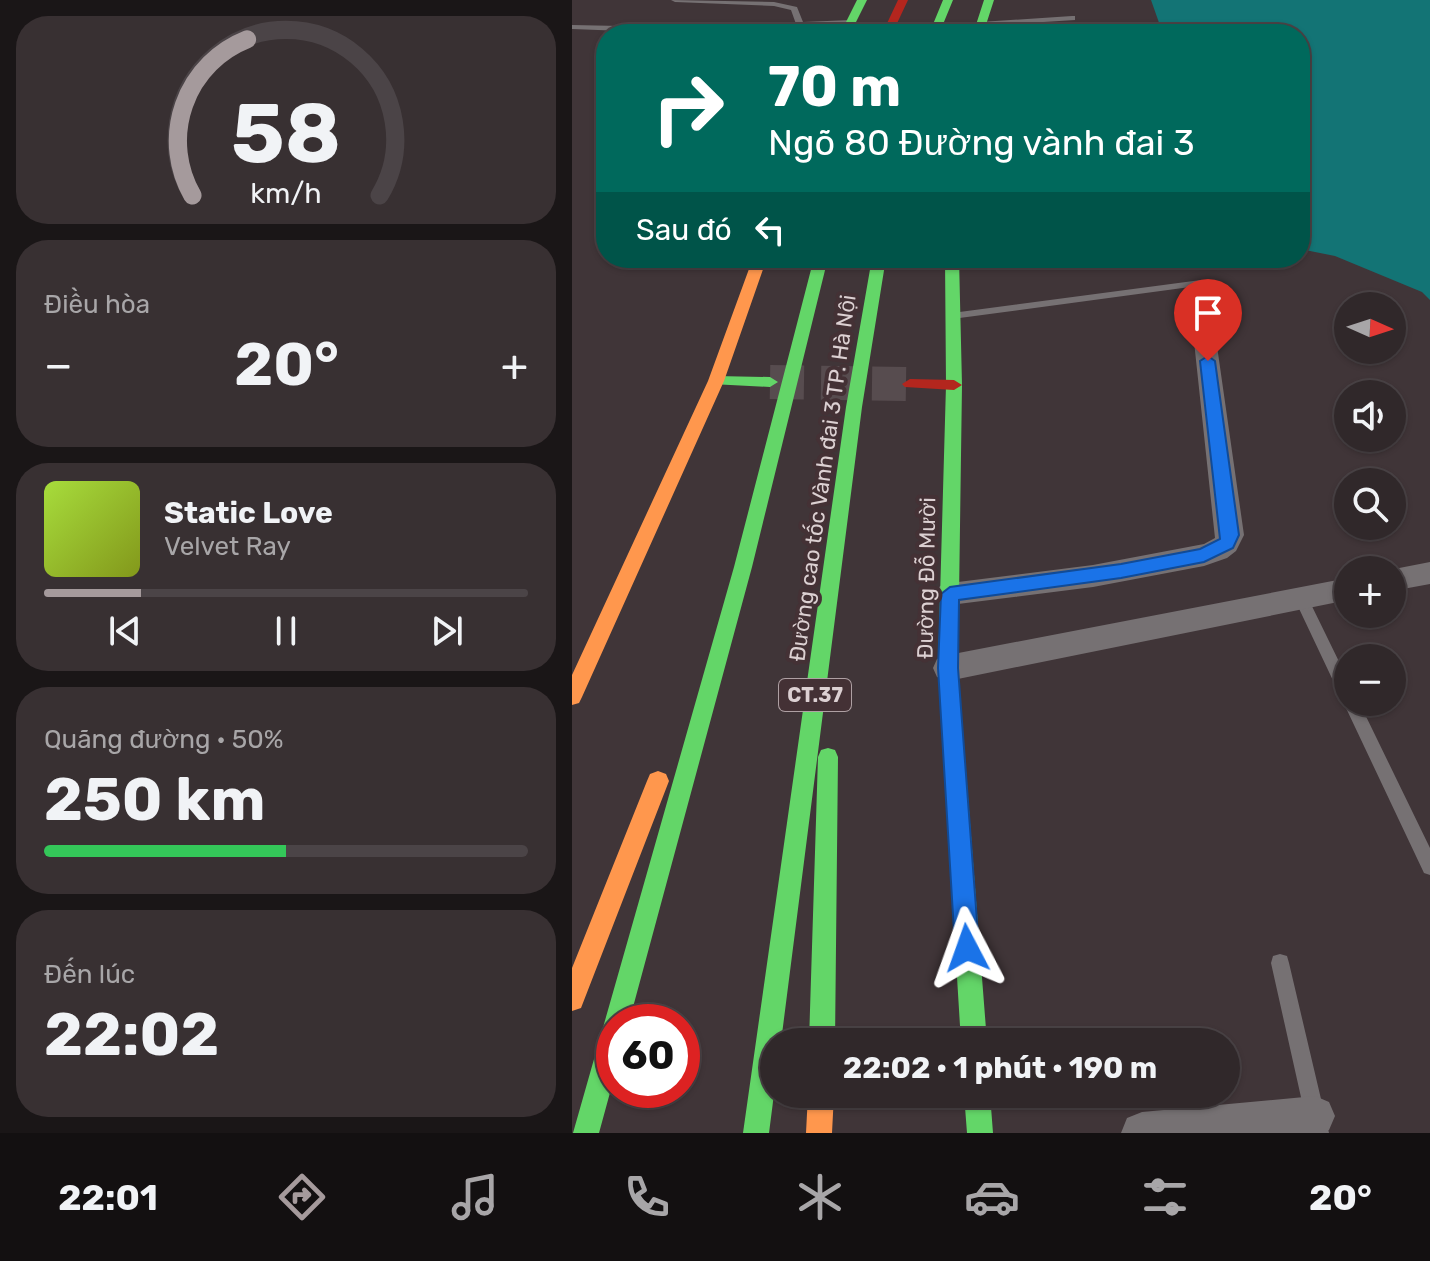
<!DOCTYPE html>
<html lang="vi">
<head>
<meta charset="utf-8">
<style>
	:root { --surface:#30282a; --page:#383032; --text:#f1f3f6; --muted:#a8a6a8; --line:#4b4447; --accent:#a59a9c }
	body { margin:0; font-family:Rubik,sans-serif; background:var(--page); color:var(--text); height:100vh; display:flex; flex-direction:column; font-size:30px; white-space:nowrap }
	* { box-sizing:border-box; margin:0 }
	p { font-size:26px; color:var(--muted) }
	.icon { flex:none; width:44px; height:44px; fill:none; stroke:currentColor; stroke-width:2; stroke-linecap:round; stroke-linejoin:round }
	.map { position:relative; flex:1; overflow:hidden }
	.drawer { display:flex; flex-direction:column; gap:16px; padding:16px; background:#1a1617; width:572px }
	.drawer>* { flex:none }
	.banner { position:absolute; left:24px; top:24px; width:714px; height:244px; border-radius:32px; box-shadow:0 2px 6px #0004,0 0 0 2px var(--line); background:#00695c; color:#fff; overflow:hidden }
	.needle { width:52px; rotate:93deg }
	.buttons { position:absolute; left:762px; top:292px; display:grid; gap:16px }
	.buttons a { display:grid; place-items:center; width:72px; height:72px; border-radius:50%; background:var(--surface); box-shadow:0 2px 6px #0004,0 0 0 2px var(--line); font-size:40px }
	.speed { position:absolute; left:24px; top:1004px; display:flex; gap:16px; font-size:40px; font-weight:700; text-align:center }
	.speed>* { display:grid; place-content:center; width:104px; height:104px; border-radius:50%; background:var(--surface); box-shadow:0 2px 6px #0004,0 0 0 2px var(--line); line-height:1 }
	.speed .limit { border:12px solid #d22; background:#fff; color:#111 }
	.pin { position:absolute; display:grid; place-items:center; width:68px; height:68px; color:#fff; margin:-82px -34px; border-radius:50% 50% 50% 0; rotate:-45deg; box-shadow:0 0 8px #0007 }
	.pin .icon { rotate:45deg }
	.me { position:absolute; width:88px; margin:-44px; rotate:356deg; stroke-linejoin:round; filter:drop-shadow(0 0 6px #0008) }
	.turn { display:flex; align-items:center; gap:28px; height:168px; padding:0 40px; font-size:36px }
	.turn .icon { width:104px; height:104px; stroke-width:2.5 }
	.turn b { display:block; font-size:56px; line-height:68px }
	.then { display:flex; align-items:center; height:76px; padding:0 40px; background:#0003; gap:16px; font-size:30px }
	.big { font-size:60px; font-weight:700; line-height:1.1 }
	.drawer .widget { flex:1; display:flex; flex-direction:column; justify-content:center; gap:12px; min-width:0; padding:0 28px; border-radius:32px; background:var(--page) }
	.drawer .dial { align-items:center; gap:0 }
	.dial svg { height:208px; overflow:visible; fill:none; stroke:var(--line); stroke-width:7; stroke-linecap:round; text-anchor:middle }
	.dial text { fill:var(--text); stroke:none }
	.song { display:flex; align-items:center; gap:24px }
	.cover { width:96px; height:96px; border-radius:12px; background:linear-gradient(135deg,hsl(80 70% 55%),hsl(70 70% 35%)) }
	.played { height:8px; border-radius:4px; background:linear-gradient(90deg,var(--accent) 20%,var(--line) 20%) }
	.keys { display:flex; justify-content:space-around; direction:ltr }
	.heat { display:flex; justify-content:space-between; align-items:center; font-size:44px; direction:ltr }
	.charge { height:12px; border-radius:6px; background:linear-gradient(90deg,#34c759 50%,var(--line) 0) }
	.trip { position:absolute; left:188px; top:1028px; width:480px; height:80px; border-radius:40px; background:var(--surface); box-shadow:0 2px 6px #0004,0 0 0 2px var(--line); font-weight:700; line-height:80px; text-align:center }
	.tab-bar { display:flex; height:128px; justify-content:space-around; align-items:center; background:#131011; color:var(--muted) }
	.tab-bar .icon { width:56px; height:56px }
	.tab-bar .current { color:var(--accent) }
	.tab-bar b { font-size:36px; color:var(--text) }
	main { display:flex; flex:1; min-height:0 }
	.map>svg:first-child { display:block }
</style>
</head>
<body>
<main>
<section class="drawer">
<div class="widget dial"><svg viewBox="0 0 100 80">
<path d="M14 69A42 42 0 1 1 86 69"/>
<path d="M14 69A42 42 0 0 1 35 9" stroke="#a59a9c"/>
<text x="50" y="56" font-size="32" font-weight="700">58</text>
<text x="50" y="72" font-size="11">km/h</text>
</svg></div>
<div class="widget"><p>Điều hòa</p>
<div class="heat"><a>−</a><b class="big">20°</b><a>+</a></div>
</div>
<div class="widget">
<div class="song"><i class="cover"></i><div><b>Static Love</b><p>Velvet Ray</p></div></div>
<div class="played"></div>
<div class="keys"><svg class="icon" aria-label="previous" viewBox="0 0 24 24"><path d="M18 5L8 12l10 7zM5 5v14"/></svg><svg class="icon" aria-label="pause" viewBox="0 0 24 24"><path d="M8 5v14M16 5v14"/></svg><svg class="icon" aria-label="next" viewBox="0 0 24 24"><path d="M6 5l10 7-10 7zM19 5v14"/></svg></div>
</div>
<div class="widget"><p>Quãng đường · 50%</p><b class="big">250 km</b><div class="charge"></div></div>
<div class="widget"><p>Đến lúc</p><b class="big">22:02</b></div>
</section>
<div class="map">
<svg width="858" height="1133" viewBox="0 0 858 1133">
	<rect width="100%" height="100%" fill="#403538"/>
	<!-- water -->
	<path fill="#137475" d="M579 0H858V300L850 292 763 256 728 249V34H591Z"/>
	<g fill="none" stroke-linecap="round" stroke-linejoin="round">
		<!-- primary-tunnel -->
		<path stroke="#574c4f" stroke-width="34" stroke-dasharray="34 17" stroke-linecap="butt" d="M198 382 338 384"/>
		<!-- lane -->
		<path fill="#767173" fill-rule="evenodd" d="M99 0 202 2 225 7 231 22 279 20 283 22 279 24 231 26 228 34H220L224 24 219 10 202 6 103 2Z
			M500 16H503V20L408 26 404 24 408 22Z
			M0 25 97 27 130 34 0 29Z
			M629 280 634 283 633 285 380 319 374 316 380 313Z
			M729 592 734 594 776 680V702H787L858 848V875L852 873 722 598 724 594Z
			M708 954 715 956 717 963 757 1133H737L699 963 701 956Z"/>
		<!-- street -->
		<path fill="#767173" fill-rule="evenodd" d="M632 325 640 327 643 332 672 535 664 551 655 558 632 566 521 587 378 605 368 602 364 594 368 586 378 583 521 565 632 544 643 538 621 332 624 327Z
			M858 562V584L820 591V570H817Z
			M776 578V600L376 681 365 677 361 668 365 659 376 655Z
			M743 1096 757 1102 763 1116 757 1130 751 1133H549L555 1118 570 1112Z"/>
		<!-- fast -->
		<path fill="#63d668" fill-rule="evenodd" d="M285 0H295L278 34H268Z
			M371 0H381L367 34H357Z
			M412 0H422L411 34H401Z
			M242 258H256L180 567 57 1022H42V1078L27 1133H1L162 567Z
			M300 258H314L290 407 209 1042H202V1094L197 1133H171L274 407Z
			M373 258H387L390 385 386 668 415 1042H389L366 668 374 385Z
			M144 376 198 377 206 382 198 387 139 384V378Z
			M256 748 263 750 266 757 263 1042H237L246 757 249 750Z
			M392 1094H418L421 1133H395Z"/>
		<!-- slow -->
		<path fill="#ff974d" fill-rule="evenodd" d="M181 258H195L152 381 10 697 7 703 0 705V675L136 381Z
			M86 771 94 774 97 781 9 1008 0 1011V968L75 781 78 774Z
			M236 1094H262L260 1133H234Z"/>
		<!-- jam -->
		<path fill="#b3261e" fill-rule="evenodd" d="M326 0H336L320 34H310Z
			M338 379 382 380 390 385 382 390 333 387 330 384Z"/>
	</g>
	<!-- route -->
	<path fill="#1a73e8" stroke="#114b97" stroke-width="2" d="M636 356 643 361 667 535 661 548 632 562 549 578 387 600 386 668 407 948 404 957 395 960 387 957 383 948 366 668 369 594 378 587 549 564 628 549 648 539 628 361Z"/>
	<g text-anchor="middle" stroke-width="8" stroke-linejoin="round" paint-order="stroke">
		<!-- shield labels -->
		<rect fill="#443135" stroke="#aea0a3" stroke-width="2" x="207" y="679" width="72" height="32" rx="6"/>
		<g font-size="20" font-weight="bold" fill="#dcd0d2">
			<text x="243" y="702">CT.37</text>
		</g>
		<!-- street labels -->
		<g font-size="22" fill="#dcd0d2" stroke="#443135">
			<text transform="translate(250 478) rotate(-82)" y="8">Đường cao tốc Vành đai 3 TP. Hà Nội</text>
			<text transform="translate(354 578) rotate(-89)" y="8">Đường Đỗ Mười</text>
		</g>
	</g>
</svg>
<div class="buttons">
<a><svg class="needle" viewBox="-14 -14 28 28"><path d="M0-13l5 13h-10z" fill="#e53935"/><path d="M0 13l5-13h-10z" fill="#a8a6a8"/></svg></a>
<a><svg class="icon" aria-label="sound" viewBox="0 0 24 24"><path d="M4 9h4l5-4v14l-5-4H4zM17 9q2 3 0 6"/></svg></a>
<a><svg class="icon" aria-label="search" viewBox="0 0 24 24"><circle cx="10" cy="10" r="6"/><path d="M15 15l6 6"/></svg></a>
<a>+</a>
<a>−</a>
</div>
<div class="speed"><div class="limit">60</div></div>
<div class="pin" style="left:636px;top:361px;background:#d93025"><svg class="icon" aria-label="arrive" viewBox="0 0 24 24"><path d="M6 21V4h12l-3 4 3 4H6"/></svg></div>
<svg class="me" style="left:395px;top:948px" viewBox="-20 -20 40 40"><path d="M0-17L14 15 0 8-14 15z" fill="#1a73e8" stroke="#fff" stroke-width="4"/></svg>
<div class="trip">22:02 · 1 phút · 190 m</div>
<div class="banner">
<div class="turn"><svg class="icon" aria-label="right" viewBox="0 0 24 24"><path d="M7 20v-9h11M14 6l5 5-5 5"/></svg><div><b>70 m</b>Ngõ 80 Đường vành đai 3</div></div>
<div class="then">Sau đó<svg class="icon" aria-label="left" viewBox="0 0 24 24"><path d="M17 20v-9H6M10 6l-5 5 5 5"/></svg></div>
</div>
</div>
</main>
<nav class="tab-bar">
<b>22:01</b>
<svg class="icon current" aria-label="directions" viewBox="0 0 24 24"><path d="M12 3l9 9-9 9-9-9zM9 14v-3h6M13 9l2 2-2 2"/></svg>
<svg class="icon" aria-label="music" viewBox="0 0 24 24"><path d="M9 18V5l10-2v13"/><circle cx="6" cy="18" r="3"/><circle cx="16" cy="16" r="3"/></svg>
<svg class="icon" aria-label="phone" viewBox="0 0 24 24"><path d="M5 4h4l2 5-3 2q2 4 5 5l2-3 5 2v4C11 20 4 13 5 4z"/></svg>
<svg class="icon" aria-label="climate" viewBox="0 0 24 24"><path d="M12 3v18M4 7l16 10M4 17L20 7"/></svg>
<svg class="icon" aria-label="car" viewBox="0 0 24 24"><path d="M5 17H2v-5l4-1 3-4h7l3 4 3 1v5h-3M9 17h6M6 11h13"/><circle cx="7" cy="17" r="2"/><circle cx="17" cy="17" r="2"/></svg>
<svg class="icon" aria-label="filters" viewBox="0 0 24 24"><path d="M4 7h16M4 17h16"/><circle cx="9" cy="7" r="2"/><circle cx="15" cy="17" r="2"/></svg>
<b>20°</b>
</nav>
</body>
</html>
